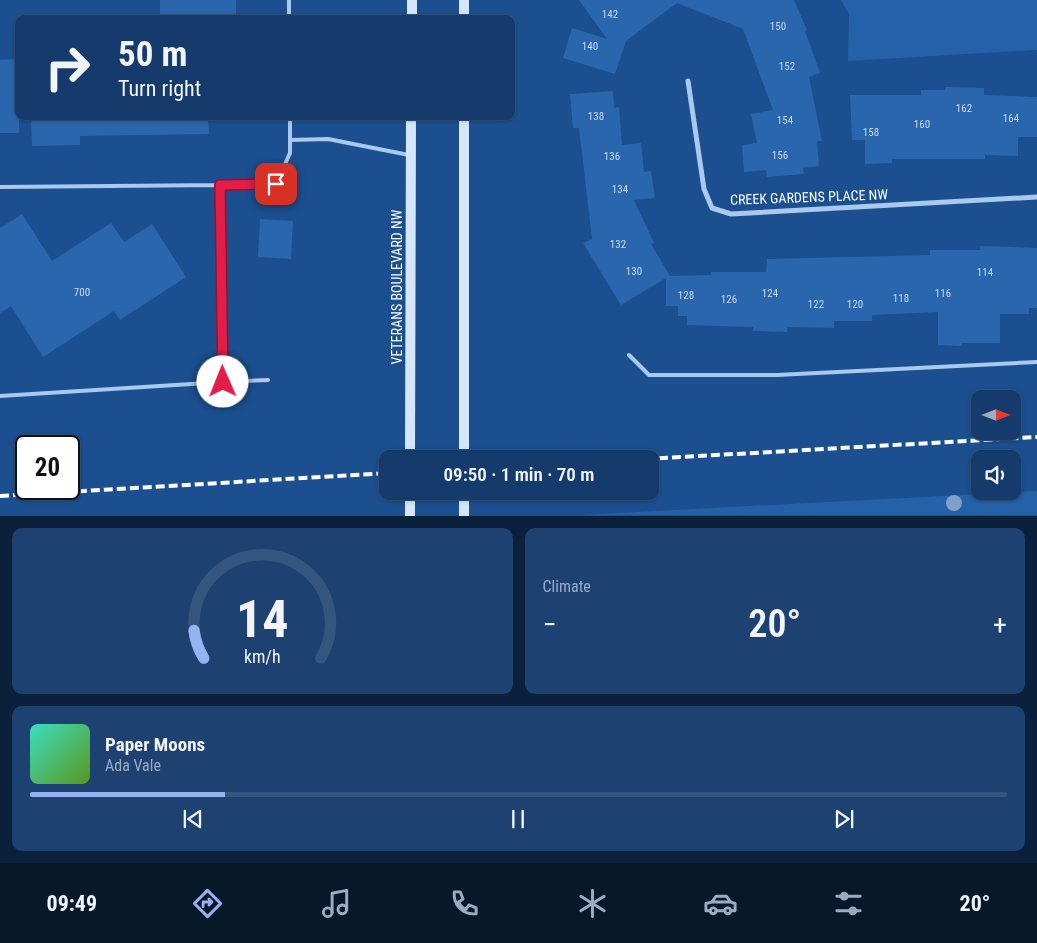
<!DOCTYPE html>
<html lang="en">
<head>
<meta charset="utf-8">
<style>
	:root { --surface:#143b6b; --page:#1d4271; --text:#f1f3f6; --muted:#9dadc1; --line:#33557e; --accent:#95b2f1 }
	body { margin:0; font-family:"Roboto Condensed",sans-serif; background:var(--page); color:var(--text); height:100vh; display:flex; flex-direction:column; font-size:19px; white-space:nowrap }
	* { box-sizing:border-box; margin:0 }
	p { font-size:16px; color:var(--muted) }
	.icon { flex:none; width:28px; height:28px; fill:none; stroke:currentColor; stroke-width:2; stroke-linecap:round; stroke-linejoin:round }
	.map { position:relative; height:516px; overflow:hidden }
	.side { display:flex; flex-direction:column; gap:12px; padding:12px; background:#0b203b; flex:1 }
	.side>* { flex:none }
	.banner { position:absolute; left:15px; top:15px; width:500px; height:105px; border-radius:10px; box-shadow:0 1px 4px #0004,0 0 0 1px var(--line); background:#143b6b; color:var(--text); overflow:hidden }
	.needle { width:32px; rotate:90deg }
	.tools { position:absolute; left:971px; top:390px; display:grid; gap:10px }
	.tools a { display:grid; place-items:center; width:50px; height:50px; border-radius:10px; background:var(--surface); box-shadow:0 1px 4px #0004,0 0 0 1px var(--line); font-size:25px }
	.speed { position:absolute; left:15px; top:435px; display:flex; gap:10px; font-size:25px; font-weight:700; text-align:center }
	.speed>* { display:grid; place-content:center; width:65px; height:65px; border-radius:50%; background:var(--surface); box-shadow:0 1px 4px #0004,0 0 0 1px var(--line); line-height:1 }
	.speed .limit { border:2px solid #111; border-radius:8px; background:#fff; color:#111 }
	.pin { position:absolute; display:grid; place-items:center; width:42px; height:42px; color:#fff; margin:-21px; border-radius:10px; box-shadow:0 2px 8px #0006 }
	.me { position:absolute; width:55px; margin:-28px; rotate:359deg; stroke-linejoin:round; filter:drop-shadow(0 0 4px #0008) }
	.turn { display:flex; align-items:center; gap:18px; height:105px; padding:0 20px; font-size:22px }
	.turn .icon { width:65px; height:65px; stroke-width:2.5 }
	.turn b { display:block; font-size:35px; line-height:42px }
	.big { font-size:38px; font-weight:600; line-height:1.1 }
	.side .tile { flex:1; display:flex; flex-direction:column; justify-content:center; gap:8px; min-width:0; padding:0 18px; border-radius:10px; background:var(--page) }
	.side .dial { align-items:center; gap:0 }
	.dial svg { height:130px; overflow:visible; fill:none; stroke:var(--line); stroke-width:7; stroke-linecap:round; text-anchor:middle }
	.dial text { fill:var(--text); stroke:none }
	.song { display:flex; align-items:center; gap:15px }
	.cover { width:60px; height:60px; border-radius:8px; background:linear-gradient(135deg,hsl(170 70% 55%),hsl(90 70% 35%)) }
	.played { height:5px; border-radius:2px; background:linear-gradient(90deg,var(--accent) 20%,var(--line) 20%) }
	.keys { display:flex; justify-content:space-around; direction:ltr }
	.heat { display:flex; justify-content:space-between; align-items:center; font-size:28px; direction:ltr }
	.side .tiles { flex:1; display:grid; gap:12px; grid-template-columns:1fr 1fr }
	.tile:last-child { grid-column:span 2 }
	.trip { position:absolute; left:379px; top:450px; width:280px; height:50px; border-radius:10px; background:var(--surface); box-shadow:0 1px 4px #0004,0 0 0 1px var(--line); font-weight:600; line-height:50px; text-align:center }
	.tabs { display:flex; height:80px; justify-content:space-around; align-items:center; background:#08182b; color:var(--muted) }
	.tabs .icon { width:35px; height:35px }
	.tabs .current { color:var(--accent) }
	.tabs b { font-size:22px; color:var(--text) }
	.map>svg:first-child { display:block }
</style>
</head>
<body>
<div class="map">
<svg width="1037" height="516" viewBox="0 0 1037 516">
	<rect width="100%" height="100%" fill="#1b4f8f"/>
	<!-- green -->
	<path fill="#2461a8" d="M841 0H1037V50L848 61 849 14Z
		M1037 491V515H581Z"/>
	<!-- building -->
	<path fill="#2a66ad" d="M160 0H236V19H160Z
		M579 0H794L807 30 805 31 820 73 809 77 822 141H817L819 166 803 168 804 174 767 177 766 170 744 172 742 145 757 143 751 114 773 110 743 29 677 3 626 41 615 74 563 58 572 28 607 39Z
		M19 59V133H0V60Z
		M945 87 984 88V95L1037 97V137H1018V156L985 155V159H892V163L865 164V140H852L850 95H921V90H945Z
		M613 91 614 108 619 107 622 145 641 143 644 172 651 171 655 198 634 200 654 243 651 244 670 276 711 275V272H766L767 259 930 255V250H980V246L1037 248V308H1029V314H1000V343H962V346L938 345V312L872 315V321H834V328L787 327V332L753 331V327L687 325V316H678V306H666V278L621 305 583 243 592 239 579 128H573L570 94Z
		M31 116H208L209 134 80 136V145L32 146Z
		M22 214 52 261 111 223 124 242 152 224 186 277 120 320 114 311 43 357 11 306 0 313V228Z
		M260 219 293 221 291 259 258 257Z"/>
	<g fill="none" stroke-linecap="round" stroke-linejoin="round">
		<!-- lane -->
		<path stroke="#a9c9ee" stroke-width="4" d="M289 0V19
			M290 140 328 139 409 155
			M220 185 276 184 290 153V116
			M0 187 220 185 223 382 0 396
			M629 355 649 375H777L1037 362
			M223 382 268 380"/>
		<!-- street -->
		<path stroke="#a9c9ee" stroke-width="5" d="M688 81 704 189 712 208 731 214 1037 197"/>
		<!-- secondary -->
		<path stroke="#d6e6fa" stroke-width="10" d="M464 0V19
			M412 19V0
			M464 116V459
			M410 459 411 116
			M410 516V491
			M464 516V491"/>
		<!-- rail -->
		<path stroke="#fff" stroke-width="4" stroke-dasharray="9 4" stroke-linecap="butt" d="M646 459 1037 437
			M0 496 388 473"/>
	</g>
	<!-- trees -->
	<circle fill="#7ea0ca" cx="954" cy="503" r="8"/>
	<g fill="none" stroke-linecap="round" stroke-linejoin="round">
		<defs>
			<path id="route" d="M223 382 220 185 276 184"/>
		</defs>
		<!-- route casing -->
		<use href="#route" stroke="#92132f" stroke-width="12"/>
		<!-- route -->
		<use href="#route" stroke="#e11d48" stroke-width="9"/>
	</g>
	<g text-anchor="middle" stroke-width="5" stroke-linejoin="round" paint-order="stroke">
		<!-- number labels -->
		<g font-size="11" fill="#cad9ea">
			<text x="610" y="18">142</text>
			<text x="778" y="30">150</text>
			<text x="590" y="50">140</text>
			<text x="787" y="70">152</text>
			<text x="964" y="112">162</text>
			<text x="596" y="120">138</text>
			<text x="1011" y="122">164</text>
			<text x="785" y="124">154</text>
			<text x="922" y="128">160</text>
			<text x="871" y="136">158</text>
			<text x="780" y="159">156</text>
			<text x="612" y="160">136</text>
			<text x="620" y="193">134</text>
			<text x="618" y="248">132</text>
			<text x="634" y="275">130</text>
			<text x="985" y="276">114</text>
			<text x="82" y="296">700</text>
			<text x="770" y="297">124</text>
			<text x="943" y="297">116</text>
			<text x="686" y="299">128</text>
			<text x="901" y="302">118</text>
			<text x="729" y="303">126</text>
			<text x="816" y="308">122</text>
			<text x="855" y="308">120</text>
		</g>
		<!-- street labels -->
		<g font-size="14" fill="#fff" stroke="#1b4f8f">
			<text transform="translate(809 197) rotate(-2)" y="5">CREEK GARDENS PLACE NW</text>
			<text transform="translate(397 287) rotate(-90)" y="5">VETERANS BOULEVARD NW</text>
		</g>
	</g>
</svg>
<div class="tools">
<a><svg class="needle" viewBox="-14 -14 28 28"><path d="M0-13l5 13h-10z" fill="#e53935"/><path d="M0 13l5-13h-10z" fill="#9dadc1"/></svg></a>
<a><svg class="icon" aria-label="sound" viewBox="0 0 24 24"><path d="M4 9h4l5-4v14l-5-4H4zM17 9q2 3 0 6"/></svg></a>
</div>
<div class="speed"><div class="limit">20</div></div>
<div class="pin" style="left:276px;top:184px;background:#d93025"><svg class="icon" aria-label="arrive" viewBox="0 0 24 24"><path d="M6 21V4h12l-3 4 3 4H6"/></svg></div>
<svg class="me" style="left:223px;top:382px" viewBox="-20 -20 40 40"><circle r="19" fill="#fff"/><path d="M0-13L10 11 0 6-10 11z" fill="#e11d48"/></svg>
<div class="trip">09:50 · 1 min · 70 m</div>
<div class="banner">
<div class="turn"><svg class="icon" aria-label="right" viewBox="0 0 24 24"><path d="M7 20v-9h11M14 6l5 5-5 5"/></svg><div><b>50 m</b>Turn right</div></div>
</div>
</div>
<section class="side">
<div class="tiles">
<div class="tile dial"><svg viewBox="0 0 100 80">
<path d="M14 69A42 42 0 1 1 86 69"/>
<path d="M14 69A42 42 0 0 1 8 52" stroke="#95b2f1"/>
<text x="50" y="56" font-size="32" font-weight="700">14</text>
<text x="50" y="72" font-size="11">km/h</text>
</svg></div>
<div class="tile"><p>Climate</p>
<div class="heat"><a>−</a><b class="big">20°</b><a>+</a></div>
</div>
<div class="tile">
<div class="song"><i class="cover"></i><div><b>Paper Moons</b><p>Ada Vale</p></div></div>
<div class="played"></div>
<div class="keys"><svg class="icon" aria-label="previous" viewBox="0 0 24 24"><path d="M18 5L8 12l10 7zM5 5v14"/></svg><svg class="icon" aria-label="pause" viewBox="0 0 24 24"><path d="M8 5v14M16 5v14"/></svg><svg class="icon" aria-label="next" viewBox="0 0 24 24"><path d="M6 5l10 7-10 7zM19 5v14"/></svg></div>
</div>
</div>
</section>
<nav class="tabs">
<b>09:49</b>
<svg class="icon current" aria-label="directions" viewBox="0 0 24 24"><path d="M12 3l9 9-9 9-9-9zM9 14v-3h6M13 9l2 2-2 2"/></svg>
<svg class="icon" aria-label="music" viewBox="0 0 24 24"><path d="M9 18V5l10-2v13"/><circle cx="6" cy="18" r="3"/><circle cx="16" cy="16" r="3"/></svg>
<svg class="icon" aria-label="phone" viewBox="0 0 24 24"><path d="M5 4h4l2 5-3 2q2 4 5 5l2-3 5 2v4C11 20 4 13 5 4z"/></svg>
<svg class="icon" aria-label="climate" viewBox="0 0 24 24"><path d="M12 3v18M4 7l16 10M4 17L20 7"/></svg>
<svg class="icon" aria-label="car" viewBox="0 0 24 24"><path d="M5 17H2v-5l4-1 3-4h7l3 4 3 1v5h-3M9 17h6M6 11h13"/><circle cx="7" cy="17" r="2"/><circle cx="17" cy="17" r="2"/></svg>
<svg class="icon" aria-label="filters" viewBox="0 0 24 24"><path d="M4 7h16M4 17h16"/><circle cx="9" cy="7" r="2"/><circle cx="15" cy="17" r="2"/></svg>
<b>20°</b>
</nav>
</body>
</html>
